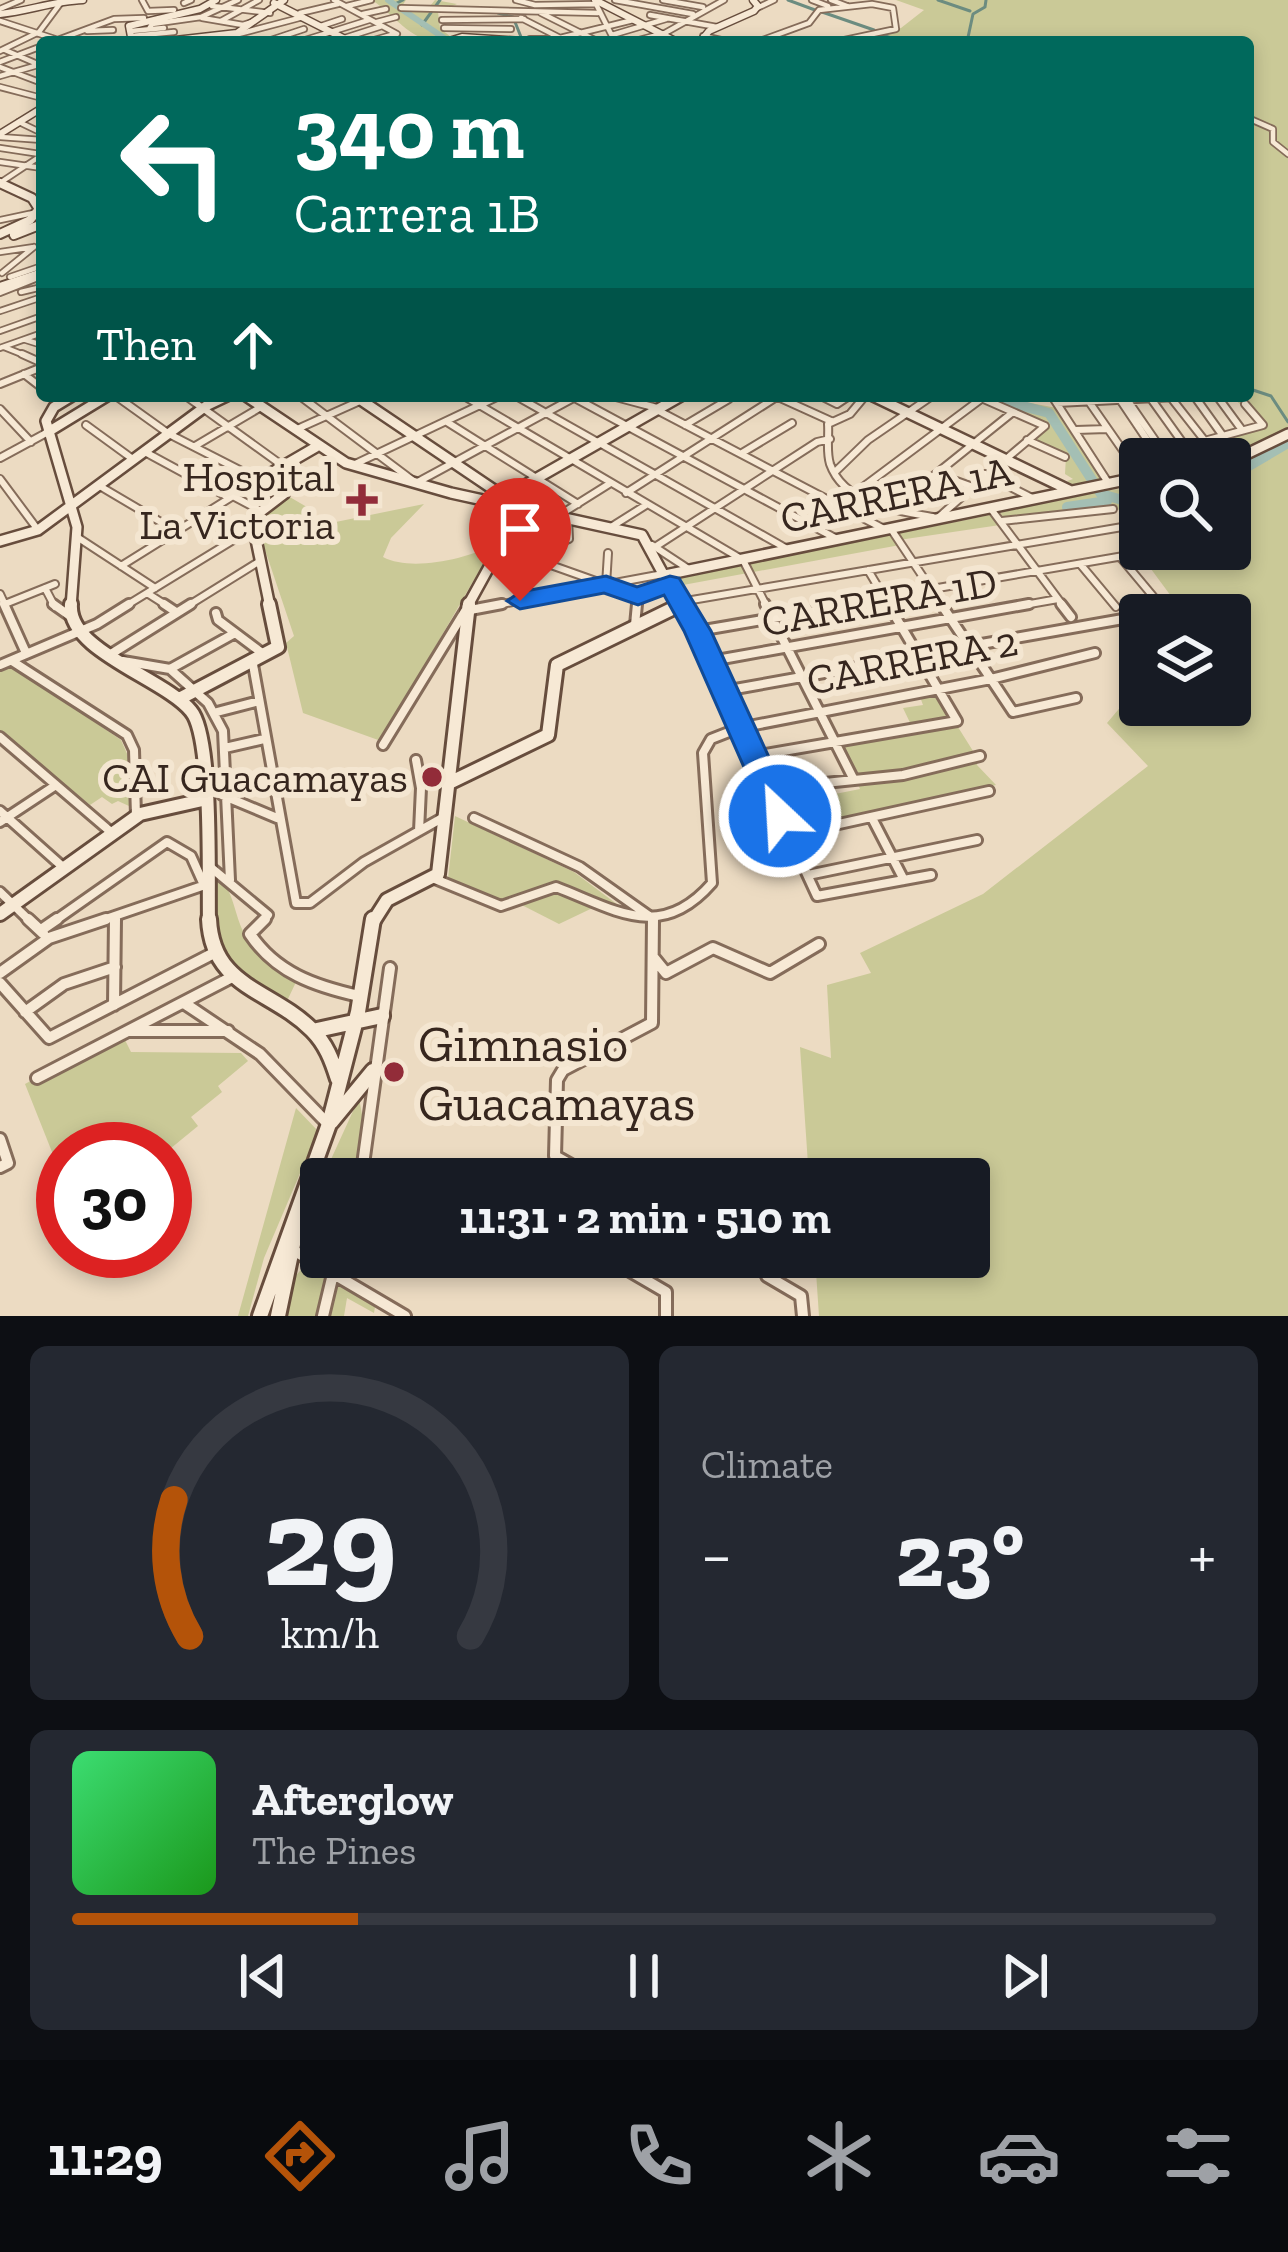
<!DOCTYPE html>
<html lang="en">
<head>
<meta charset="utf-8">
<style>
	:root { --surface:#171b24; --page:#242831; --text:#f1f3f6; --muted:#9ea1a6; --line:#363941; --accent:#b45309 }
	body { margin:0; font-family:"Zilla Slab",serif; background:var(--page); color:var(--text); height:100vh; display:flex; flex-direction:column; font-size:45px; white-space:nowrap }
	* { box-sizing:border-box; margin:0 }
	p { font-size:39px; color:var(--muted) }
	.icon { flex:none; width:66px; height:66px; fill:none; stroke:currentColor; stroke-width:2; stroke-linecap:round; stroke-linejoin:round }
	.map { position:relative; height:1316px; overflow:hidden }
	.panel { display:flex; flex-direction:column; gap:30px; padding:30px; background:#0d0f14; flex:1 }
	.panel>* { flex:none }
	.guide { position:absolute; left:36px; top:36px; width:1218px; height:366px; border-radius:12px; box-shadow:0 6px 18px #0003; background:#00695c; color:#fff; overflow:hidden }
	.controls { position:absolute; left:1119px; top:438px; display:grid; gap:24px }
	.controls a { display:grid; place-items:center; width:132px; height:132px; border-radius:12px; background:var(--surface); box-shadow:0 6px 18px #0003; font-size:60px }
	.speed { position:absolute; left:36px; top:1122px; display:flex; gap:24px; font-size:60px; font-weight:700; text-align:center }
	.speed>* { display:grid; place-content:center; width:156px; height:156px; border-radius:50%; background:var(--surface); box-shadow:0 6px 18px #0003; line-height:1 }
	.speed .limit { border:18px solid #d22; background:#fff; color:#111 }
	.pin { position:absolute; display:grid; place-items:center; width:102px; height:102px; color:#fff; margin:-123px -51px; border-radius:50% 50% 50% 0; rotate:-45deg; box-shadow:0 0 12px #0007 }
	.pin .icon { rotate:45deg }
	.me { position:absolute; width:132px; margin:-66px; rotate:335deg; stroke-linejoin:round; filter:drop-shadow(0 0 9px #0008) }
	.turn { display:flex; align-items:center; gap:42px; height:252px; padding:0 60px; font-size:54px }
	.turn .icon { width:156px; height:156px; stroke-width:2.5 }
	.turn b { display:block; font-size:84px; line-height:102px }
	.then { display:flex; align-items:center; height:114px; padding:0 60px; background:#0003; gap:24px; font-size:45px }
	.big { font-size:90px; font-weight:800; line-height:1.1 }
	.panel .widget { flex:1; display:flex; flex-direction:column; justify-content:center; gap:18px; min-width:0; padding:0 42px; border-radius:18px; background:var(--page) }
	.panel .dial { align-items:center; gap:0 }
	.dial svg { height:312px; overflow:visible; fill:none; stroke:var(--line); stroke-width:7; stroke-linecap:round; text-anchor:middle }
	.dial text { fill:var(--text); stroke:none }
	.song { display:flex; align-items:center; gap:36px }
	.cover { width:144px; height:144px; border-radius:18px; background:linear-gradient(135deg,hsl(140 70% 55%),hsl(120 70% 35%)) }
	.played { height:12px; border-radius:6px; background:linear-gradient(90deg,var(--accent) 25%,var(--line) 25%) }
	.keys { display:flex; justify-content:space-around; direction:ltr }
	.heat { display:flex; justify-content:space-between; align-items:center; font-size:66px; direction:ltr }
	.panel .tiles { flex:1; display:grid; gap:30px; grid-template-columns:1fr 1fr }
	.widget:last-child { grid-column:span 2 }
	.trip { position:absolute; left:300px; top:1158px; width:690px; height:120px; border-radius:12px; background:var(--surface); box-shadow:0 6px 18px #0003; font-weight:800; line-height:120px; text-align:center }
	.menu { display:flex; height:192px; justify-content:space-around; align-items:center; background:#090b0e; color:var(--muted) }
	.menu .icon { width:84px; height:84px }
	.menu .active { color:var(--accent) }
	.menu b { font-size:54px; color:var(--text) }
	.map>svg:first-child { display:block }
</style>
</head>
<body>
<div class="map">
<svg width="1288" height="1316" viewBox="0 0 1288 1316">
	<rect width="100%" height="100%" fill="#ecdbc2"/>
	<!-- green -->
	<path fill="#cac997" d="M372 0H406L400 9 426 11 435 0 457 4 438 12 440 28 452 38C415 50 399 18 372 0Z
		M896 0H1288V429L1232 458 1173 459 1169 453 1266 425 1230 396H1248V42H840L901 28 924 10Z
		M994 396 1057 408 1103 482 1074 486 1067 481 1073 479 1065 474 1066 456 1032 441 1048 428 984 398Z
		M1288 438V1316H819L815 1257H969V1179H809L800 1047 831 1058 827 985 871 973 860 953 983 894 1148 766 1107 723 1140 684V705H1230V615H1185L1151 569 1188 549H1230V466Z
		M1140 488V511L1088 508 1006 520 1000 513 1092 491Z
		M288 496 312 510 305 516 321 525 424 504 391 538 383 557C411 572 466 559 494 545L381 741 303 713 286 643 294 636 258 529 263 514Z
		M990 515 1000 525 899 540 900 545 683 585 680 578Z
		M9 664 121 740 128 756 129 806 118 801 112 804 102 797 90 805 0 733V668Z
		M936 692 978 759 977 765 996 785 841 820 835 794 860 789 841 745 914 731 903 708 923 705 919 694Z
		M455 816 574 872 630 914 603 903 559 924 512 900 500 904 448 879Z
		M215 874C235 890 233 913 245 935 258 957 275 968 296 982L287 1001C213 952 220 962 215 874Z
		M121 1032 131 1052 241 1053 248 1061 218 1086 222 1092 191 1117 198 1126 165 1153V1149H63V1181L52 1167 56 1162 25 1084Z
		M359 1098 363 1120 353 1179H322Z
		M296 1108 318 1131 264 1258 248 1316H238Z
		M305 1265 375 1307 374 1313 347 1298 344 1316H285L293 1279Z"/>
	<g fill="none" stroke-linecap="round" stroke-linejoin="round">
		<!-- stream -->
		<path stroke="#6c8c80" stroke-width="3" d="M788 0 815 10
			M938 0 970 11
			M395 4 403 0
			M822 12 874 30
			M498 13 513 17 521 37
			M422 25 440 0
			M882 35 904 42
			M967 42 973 14 985 7 986 0
			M1248 394 1253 390 1271 396 1288 422"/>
		<!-- river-far1 -->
		<path stroke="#a4bfb4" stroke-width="6" d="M388 0 450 42"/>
		<!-- river -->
		<path stroke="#a4bfb4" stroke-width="10" d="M985 396 1049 413 1101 494 1140 505
			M1230 477 1288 443
			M1067 507 1107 501"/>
		<defs>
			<path id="street-far3" d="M142 0 148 11 174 10
				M334 0 397 34
				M516 0 535 5 596 4 615 42
				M615 0 693 14
				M663 0 703 7
				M812 0 828 6
				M831 0 847 6
				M184 3 191 0
				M212 6 270 13
				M347 6 371 0
				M401 8 598 13
				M757 8 774 0
				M0 9 21 0
				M300 13 338 4
				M541 13 599 42
				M363 14 386 9
				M650 15 717 27
				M202 18 243 25 252 22
				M521 18 568 42
				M442 20 524 19
				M0 21 55 39
				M221 21 259 0
				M377 22 396 17
				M321 26 342 19
				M444 28 511 29
				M149 29 152 24 201 17 238 0
				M87 31 113 30
				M131 31 164 28
				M612 35 666 19
				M132 36 174 32
				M231 36 303 17
				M703 36 730 42
				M530 39 560 38 633 20
				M302 41 369 20
				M52 42 114 19 144 18
				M235 42 242 40
				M265 42 304 29
				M332 42 382 26
				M367 42 395 34
				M631 42 665 33 724 0
				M757 42 809 23 819 10 872 4 893 8 896 29 835 42
				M5 50 42 66
				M0 51 39 32 62 1
				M0 62 42 46
				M0 67 42 83
				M0 76 38 65
				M0 87 42 98
				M1248 118 1273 129V142L1288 154
				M19 122 42 133
				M0 137 42 140
				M0 148 40 154
				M0 162 42 168
				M0 183 42 155
				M0 220 38 212
				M0 252 34 247
				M2 273 34 247
				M10 277 42 266
				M21 292 42 287
				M0 293 38 278
				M0 311 42 297
				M0 331 42 316
				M26 340 42 345
				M4 347 29 357
				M0 348 42 333"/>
			<path id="street-far2" d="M22 354 42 363
				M24 374 42 388
				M0 384 42 367
				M116 396 169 434 259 480
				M186 396 283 466
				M300 396 416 483 577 396
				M464 396 743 560 767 607
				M516 396 789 550
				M612 396 657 408
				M821 396 837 404 849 396
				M865 396 850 414 828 424C829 437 826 451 830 464 844 504 897 511 933 517
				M1052 396 1109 484
				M1085 396 1140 475
				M1217 396 1242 430
				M573 397 835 538
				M778 397 831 421
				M1195 397 1223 436
				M1172 399 1205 441
				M1152 400 1185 446
				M1121 401 1160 459
				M1128 401 1168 459
				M1057 403 1196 396
				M0 409 31 442
				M657 410 884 529
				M447 422 578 504
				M86 425 134 460
				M685 425 729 399
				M295 430 371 396
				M1076 430 1107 429
				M1027 440 1065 457
				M195 446 261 407
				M145 452 228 497
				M1164 452 1263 425 1245 404
				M742 453 792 423
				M0 458 48 432
				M353 465 499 396
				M835 472 868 440 932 396
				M937 474 973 487 940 516
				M985 474 1032 498
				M0 479 38 530
				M98 485 176 531
				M973 487 1045 426 979 397
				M626 493 778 396
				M233 496 261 511
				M839 505 985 396
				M991 509 1064 607
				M891 510 1013 412
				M558 516 609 484
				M1002 521 1113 509
				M807 524 835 504
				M611 527 646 505
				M893 532 943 607
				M77 537 155 588
				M652 545 690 570
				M655 547 817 442 830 439
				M517 553 638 596
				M527 554 569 539 568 519
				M1121 558 1162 607
				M1081 565 1116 607
				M121 566 257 481
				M868 570 890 607
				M606 585 608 553
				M45 588 55 607
				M932 589 1164 549
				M147 593 169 607
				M0 594 6 607
				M638 596 670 584
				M680 602 1140 524
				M5 604 55 584
				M124 607 253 528
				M186 607 260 561
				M486 607 663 574
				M637 607 638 596
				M838 607 886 599
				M1013 607 1058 599"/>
			<path id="street-far1" d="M4 604 26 653
				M53 604 70 616
				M164 604 176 612
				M765 604 854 780
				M941 604 1013 712 1076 698
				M1061 604 1071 617
				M683 606 817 896 931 875
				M216 613 218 620 262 653
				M1143 615 1165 611 1159 604
				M635 625 637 604
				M698 631 856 604
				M970 646 1140 616
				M111 654 191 604
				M252 659 296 903H310L364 862 444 817
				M12 661 127 735 134 750 136 815
				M123 661 170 669 235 633
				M711 661 1029 604
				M0 665 97 624 129 604
				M170 669 208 703 223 731 230 880
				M724 691 919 656
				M217 712 259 701
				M0 737 112 833
				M383 745 465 611 502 604
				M225 748 264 739
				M754 756 957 721 888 604
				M416 760 421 788 419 831
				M207 772 222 795 277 818
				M825 783 903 775 980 756
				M769 792 800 787
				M0 811 64 868
				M474 818 580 867 652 918
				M872 818 904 880
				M0 822 56 785
				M789 835 989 791
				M209 866 268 915 262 922
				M808 875 977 840
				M435 879 501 906 556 887C614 909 660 943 712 883L703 753 711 739 739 728 991 679 1095 653
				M0 892 31 922
				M53 922 167 842 191 856 204 885
				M97 922 208 884
				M115 922V917"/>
			<path id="street" d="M28 919 43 933
				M265 919 250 934C276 973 315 986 359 996
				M41 930 57 919
				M653 957 666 973 713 948 770 973 819 944
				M0 973 49 938 106 919
				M0 983 49 1038 214 953
				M184 1003 260 1054 328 1124
				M114 1005 115 919
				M25 1012 64 984 115 967
				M129 1031H228
				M37 1078 232 977
				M0 1139 8 1163 0 1167
				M361 1179 390 968
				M596 1179 555 1156 557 1080 563 1070 652 1023 653 919
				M293 1250 405 1316
				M352 1257V1262
				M606 1257 666 1292V1316
				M767 1276 801 1296 803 1316
				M323 1316 333 1274"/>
			<path id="secondary-far4" d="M595 0 677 42
				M274 3 351 42
				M0 14C29 11 54 1 83 0
				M132 42 129 26 200 9 216 0
				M158 42 237 33 284 0
				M446 42 462 37 537 42
				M700 42 709 31 754 11 758 6 753 0
				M0 134 42 108"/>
			<path id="secondary-far3" d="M0 183 32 198 39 209 30 220 0 234
				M14 235 42 224
				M0 287 42 273"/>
			<path id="secondary-far2" d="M246 396 346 463 451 493 642 535 681 607
				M355 396 509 500
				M873 396 1071 491
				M48 432 107 396
				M1230 462 1288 434
				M259 480 316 447
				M259 480 284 494 259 513 253 525 270 607
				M504 497 681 396
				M0 541 38 530 206 406 227 396
				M665 575 1140 477
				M71 607 77 527 46 421 54 407 72 396
				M467 607 521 509"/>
			<path id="secondary-far1" d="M71 604C67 651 164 678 191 711 213 737 208 880 209 922
				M181 698 278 647 269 604
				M449 783 548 735 557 665 682 604
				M0 914 140 814 207 799
				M373 922 387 900 438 874 469 604"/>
			<path id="secondary" d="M209 919C212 988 271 989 312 1030 326 1044 332 1060 338 1079
				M317 1030 382 1016
				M331 1122 373 1071
				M260 1316 329 1124 358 1012 373 919
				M278 1316 297 1225"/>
		</defs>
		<!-- street-far3 casing -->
		<use href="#street-far3" stroke="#856c5a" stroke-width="8"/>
		<!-- street-far2 casing -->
		<use href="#street-far2" stroke="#856c5a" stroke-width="10"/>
		<!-- street-far1 casing -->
		<use href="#street-far1" stroke="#856c5a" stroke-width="14"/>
		<!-- street casing -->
		<use href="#street" stroke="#856c5a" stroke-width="16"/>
		<!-- secondary-far4 casing -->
		<use href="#secondary-far4" stroke="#674d3d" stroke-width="9"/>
		<!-- secondary-far3 casing -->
		<use href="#secondary-far3" stroke="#674d3d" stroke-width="12"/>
		<!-- secondary-far2 casing -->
		<use href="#secondary-far2" stroke="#674d3d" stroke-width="14"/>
		<!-- secondary-far1 casing -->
		<use href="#secondary-far1" stroke="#674d3d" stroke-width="18"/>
		<!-- secondary casing -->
		<use href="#secondary" stroke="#674d3d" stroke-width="20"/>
		<!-- street-far3 -->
		<use href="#street-far3" stroke="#f7e9d5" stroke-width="4.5"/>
		<!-- street-far2 -->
		<use href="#street-far2" stroke="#f7e9d5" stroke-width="6"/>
		<!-- street-far1 -->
		<use href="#street-far1" stroke="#f7e9d5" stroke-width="8"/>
		<!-- street -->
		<use href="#street" stroke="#f7e9d5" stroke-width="10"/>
		<!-- secondary-far4 -->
		<use href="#secondary-far4" stroke="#f7e9d5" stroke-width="6"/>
		<!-- secondary-far3 -->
		<use href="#secondary-far3" stroke="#f7e9d5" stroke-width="8"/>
		<!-- secondary-far2 -->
		<use href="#secondary-far2" stroke="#f7e9d5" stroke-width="9"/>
		<!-- secondary-far1 -->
		<use href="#secondary-far1" stroke="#f7e9d5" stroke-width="12"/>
		<!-- secondary -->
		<use href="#secondary" stroke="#f7e9d5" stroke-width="14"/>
	</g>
	<!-- route -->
	<path fill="#1a73e8" stroke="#114b97" stroke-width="3" d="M606 576 637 587 670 576 679 578 711 631 796 816 791 824H769L684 631 664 595 638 605 604 593 520 609 507 601 520 592Z"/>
	<!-- markers -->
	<g fill="#922c39" stroke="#f4e6d1" stroke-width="4.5">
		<path d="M356 482h12v12h12v12h-12v12h-12v-12h-12v-12h12z"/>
		<circle cx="432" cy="777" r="12"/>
		<circle cx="394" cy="1072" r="12"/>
	</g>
	<g text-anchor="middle" stroke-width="12" stroke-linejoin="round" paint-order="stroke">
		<!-- poi labels -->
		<g font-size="42" fill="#36261e" stroke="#f4e6d1" text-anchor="end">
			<text x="335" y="491">Hospital<tspan x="335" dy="48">La Victoria</tspan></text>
			<text x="408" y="792">CAI Guacamayas</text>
		</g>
		<!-- street labels -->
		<g font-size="42" fill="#36261e" stroke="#f4e6d1">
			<text transform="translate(896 494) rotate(-12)" y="15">CARRERA 1A</text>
			<text transform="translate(879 601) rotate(-10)" y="15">CARRERA 1D</text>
			<text transform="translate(912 660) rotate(-11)" y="15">CARRERA 2</text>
		</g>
		<!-- near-poi labels -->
		<g font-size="51" fill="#36261e" stroke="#f4e6d1" text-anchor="start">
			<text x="418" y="1061">Gimnasio<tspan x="418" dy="59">Guacamayas</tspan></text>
		</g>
	</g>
</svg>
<div class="controls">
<a><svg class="icon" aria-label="search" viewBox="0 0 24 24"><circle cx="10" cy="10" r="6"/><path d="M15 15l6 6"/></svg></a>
<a><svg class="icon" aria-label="layers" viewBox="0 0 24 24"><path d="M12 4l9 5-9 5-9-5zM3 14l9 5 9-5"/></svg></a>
</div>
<div class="speed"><div class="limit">30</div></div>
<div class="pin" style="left:520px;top:601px;background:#d93025"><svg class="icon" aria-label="arrive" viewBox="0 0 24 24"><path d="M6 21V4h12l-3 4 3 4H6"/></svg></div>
<svg class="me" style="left:780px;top:816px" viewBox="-20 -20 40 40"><circle r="17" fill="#1a73e8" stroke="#fff" stroke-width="3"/><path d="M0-11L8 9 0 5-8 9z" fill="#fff"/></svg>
<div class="trip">11:31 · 2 min · 510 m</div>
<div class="guide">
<div class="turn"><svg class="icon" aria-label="left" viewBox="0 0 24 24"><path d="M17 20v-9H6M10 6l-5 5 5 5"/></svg><div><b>340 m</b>Carrera 1B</div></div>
<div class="then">Then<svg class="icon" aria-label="ahead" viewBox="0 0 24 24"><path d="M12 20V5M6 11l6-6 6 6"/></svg></div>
</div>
</div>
<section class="panel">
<div class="tiles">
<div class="widget dial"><svg viewBox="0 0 100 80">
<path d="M14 69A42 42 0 1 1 86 69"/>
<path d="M14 69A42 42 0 0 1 10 34" stroke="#b45309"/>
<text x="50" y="56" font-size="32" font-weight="700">29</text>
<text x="50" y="72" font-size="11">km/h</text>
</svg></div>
<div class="widget"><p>Climate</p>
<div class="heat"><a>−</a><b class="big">23°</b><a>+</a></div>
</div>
<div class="widget">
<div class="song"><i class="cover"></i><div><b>Afterglow</b><p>The Pines</p></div></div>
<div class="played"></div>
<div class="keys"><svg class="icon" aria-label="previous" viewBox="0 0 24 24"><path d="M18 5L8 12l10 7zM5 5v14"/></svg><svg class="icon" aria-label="pause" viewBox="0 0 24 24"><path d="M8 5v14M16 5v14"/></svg><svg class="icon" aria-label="next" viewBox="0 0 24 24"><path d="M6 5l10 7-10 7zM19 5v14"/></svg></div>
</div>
</div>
</section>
<nav class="menu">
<b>11:29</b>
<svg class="icon active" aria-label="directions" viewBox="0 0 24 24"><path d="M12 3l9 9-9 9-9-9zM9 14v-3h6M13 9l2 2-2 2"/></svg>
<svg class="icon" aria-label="music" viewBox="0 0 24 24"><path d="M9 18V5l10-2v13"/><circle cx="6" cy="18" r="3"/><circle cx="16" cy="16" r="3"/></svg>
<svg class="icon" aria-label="phone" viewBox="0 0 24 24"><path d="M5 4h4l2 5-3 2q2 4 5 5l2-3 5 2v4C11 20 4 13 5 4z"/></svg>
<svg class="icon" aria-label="climate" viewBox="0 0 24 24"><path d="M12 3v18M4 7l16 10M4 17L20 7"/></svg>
<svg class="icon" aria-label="car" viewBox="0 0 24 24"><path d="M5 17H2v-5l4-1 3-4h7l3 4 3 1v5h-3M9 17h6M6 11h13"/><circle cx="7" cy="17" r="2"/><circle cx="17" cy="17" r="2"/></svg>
<svg class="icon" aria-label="filters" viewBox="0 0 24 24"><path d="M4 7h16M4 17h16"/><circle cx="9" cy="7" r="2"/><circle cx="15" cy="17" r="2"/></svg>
</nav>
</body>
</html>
